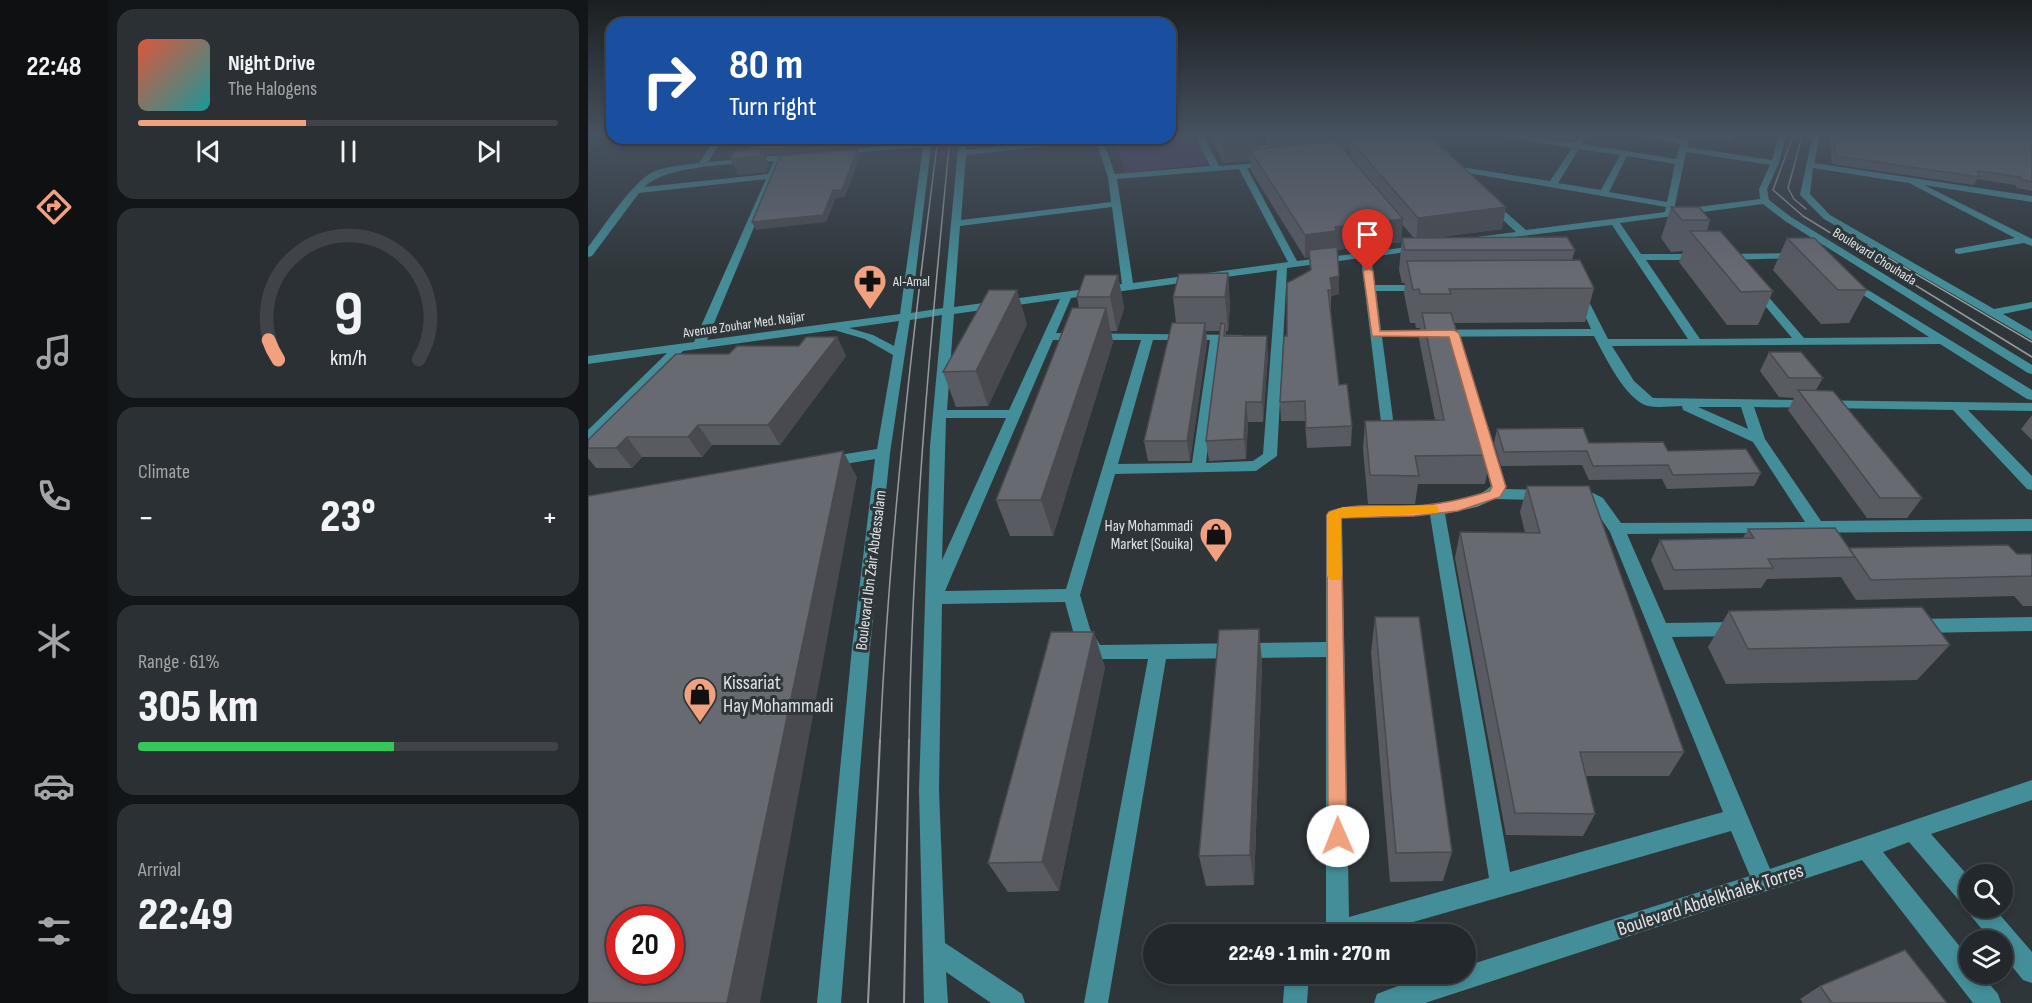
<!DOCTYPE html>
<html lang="en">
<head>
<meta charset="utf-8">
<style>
	:root { --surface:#23282c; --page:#2b3034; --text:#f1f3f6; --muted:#a3a6a9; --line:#404448; --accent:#f2a17e }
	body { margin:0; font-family:"Sofia Sans Condensed",sans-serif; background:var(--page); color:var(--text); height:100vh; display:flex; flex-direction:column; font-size:22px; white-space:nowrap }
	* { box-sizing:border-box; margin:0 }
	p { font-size:20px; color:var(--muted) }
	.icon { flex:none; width:33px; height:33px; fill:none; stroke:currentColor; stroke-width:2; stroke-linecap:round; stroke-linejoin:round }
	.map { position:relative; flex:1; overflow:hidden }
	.drawer { display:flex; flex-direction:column; gap:9px; padding:9px; background:#131618; width:480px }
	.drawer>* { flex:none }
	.guide { position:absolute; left:18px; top:18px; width:570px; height:126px; border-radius:18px; box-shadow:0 3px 9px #0003,0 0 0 2px var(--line); background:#1a4fa0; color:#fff; overflow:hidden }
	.buttons { position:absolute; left:1371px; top:864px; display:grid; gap:12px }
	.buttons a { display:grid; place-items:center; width:54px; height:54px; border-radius:50%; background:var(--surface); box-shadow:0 3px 9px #0003,0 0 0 2px var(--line); font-size:30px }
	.speed { position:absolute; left:18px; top:906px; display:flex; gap:12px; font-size:30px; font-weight:700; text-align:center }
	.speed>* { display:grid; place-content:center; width:78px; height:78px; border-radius:50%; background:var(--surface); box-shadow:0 3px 9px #0003,0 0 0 2px var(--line); line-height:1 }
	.speed .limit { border:9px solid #d22; background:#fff; color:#111 }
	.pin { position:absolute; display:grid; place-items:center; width:51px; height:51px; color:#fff; margin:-62px -26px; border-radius:50% 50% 50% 0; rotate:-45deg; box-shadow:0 0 6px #0007 }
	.pin .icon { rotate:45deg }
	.me { position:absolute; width:66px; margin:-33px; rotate:359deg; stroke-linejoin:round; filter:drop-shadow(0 0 4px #0008) }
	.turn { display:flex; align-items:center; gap:21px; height:126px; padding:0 24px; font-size:27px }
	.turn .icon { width:78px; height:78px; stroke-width:2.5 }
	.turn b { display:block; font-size:42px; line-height:51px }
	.big { font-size:45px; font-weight:800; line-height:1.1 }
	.drawer .tile { flex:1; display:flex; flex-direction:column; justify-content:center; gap:9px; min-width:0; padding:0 21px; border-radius:18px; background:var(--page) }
	.drawer .dial { align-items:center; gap:0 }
	.dial svg { height:156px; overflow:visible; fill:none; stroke:var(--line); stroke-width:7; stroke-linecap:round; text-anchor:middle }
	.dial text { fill:var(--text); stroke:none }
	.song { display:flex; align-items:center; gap:18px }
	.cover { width:72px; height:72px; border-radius:9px; background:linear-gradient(135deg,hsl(10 70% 55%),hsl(180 70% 35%)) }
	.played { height:6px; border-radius:3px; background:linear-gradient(90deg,var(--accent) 40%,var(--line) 40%) }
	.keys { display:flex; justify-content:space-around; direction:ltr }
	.heat { display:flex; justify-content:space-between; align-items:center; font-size:33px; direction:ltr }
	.charge { height:9px; border-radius:4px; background:linear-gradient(90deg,#34c759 61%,var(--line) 0) }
	.trip { position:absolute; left:555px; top:924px; width:333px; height:60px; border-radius:30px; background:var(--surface); box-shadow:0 3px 9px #0003,0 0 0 2px var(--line); font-weight:800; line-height:60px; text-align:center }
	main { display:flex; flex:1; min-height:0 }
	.dock { display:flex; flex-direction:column; width:108px; justify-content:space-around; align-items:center; background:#0e1012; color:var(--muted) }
	.dock .icon { width:42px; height:42px }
	.dock .active { color:var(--accent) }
	.dock b { font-size:27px; color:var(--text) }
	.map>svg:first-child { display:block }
</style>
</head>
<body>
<main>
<nav class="dock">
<b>22:48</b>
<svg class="icon active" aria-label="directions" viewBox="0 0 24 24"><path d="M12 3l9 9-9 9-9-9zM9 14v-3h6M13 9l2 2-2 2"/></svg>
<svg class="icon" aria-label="music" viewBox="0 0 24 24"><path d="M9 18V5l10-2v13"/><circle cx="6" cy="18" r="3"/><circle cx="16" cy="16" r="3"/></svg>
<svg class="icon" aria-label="phone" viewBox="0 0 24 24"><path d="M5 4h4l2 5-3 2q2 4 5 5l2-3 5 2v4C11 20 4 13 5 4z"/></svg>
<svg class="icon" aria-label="climate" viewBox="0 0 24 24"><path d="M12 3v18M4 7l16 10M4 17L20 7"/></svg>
<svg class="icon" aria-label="car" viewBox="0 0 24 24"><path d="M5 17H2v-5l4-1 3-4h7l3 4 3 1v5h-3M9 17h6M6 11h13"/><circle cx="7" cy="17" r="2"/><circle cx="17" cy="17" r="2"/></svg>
<svg class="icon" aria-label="filters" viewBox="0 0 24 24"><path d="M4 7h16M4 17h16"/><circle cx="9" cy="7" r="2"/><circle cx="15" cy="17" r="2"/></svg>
</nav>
<section class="drawer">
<div class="tile">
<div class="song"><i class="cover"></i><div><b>Night Drive</b><p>The Halogens</p></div></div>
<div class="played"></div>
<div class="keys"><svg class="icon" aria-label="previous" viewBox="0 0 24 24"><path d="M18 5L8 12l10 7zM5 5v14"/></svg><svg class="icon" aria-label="pause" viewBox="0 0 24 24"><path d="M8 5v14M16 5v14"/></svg><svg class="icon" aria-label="next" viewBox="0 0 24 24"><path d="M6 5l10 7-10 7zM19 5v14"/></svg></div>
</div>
<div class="tile dial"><svg viewBox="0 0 100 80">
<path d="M14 69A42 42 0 1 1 86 69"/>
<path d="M14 69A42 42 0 0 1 9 59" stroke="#f2a17e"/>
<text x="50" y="56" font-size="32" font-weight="700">9</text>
<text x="50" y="72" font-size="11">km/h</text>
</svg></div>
<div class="tile"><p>Climate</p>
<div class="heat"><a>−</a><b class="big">23°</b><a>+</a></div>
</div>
<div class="tile"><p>Range · 61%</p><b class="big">305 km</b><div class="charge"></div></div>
<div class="tile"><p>Arrival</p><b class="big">22:49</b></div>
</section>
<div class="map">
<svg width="1444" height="1003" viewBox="0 0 1444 1003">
	<rect width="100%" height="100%" fill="#2f363a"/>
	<!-- green -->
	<path fill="#4e3866" d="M582 133H605L620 164 537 173 527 138H582Z"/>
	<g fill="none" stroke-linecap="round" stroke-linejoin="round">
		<!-- minor -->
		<path fill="#438e98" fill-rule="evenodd" d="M0 133H14L0 136Z
			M606 133H614L631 166 685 162 686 164 682 167 659 168 709 261 836 245V249L832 250 783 257 787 285H836L841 288 836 291H788L793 330 1003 329 987 294 992 291 997 294 1020 339H1100L1024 225 886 242V238L889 237 928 232 897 203 905 201 938 230 1077 212 1078 207 863 170 860 169V165L962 181 984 148 902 133H924L987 143 993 133H1001L994 144 1088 159 1092 144 1036 133H1057L1093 139 1094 133H1102L1099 147 1184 160 1191 133H1199L1191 163 1179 189 1181 200 1203 217 1444 365V374L1440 373 1197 221 1175 204 1032 223 1053 254H1112L1117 257 1112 260H1058L1112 339 1204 338 1163 289 1168 286 1172 287 1216 338 1341 337 1258 284V280L1262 279 1444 390V400L1439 399 1352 344 1024 346 1046 381 1065 398 1444 403V411L1380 410 1444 476V490L1439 489 1365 410 1166 407 1177 439 1233 521 1444 519V531L1039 534 1078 623 1149 622 1155 624 1158 629 1155 634 1149 636 1084 637 1182 869 1444 780V800L1343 834 1382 878V908H1406L1444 952V983L1435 980 1414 954V940H1403L1383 916 1380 907 1374 904 1321 842 1295 852 1382 959V974H1393L1410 994 1413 1003H1385L1274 860 837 1003H786L789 994C818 982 847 974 878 974V966L1162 876 1143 831 783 934H732L738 925V657L578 659 520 1003H496L560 659H511L500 656 485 631 477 602 354 604 351 790 357 943 434 994 437 1003H403L358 972 360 1003H336L331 790 342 446 354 315 322 320 302 453 282 648 253 1003H229L264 648 287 459 239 467 232 462 239 457 289 449 305 355 277 339 246 330 95 351 5 441 0 442V430L79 353 0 364V356L106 342 178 179 51 193 4 256 0 257V247C15 228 44 182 65 172 79 166 96 165 111 163L127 138H135L120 162 210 154H213V158L194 160 119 340 312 314 335 147 252 154 248 152 252 150 336 142V138H344L323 313 355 308 371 138H379L378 150 492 138H518L515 140 527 174 622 166ZM508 141 520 177 523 202 373 220 378 155ZM991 149 1032 155 1013 190 970 183ZM1098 152 1182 165 1171 189 1172 199 1086 210ZM1039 156 1087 164 1079 202 1021 192ZM186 161 180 174 56 187C82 163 150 165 186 161ZM651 169 700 262 545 283 529 179ZM524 207 534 284 366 307 372 226ZM773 258 793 422H803L805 419 794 337 1006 336C1016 354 1037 400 1060 406 1071 408 1083 406 1094 406L1095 410 1165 442 1217 522 1033 523 1015 498 1005 493 988 490 981 495 983 499 997 501 1004 505 1022 532 1135 812 922 872 857 514 889 507 907 499 955 500 962 495 955 490 917 489 918 487 902 437H892L890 440 903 486C863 522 788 496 741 511L738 515V642L512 645 502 629 492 595 527 474 668 471 689 456 699 268ZM689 270 675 454 665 461 618 463 633 340 655 339V335L468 333 483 298ZM472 299 421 410H359L366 314ZM311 321 306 346 285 335 261 328ZM465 340H553L478 589 357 591ZM565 340H622L604 463 530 464ZM1110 407H1153L1160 429ZM358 418H418L354 560ZM842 515 901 878 761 917 754 518Z
			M710 133H723L674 151 667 149Z
			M1139 133H1147L1145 140H1139Z
			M1225 133H1233L1226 163 1444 196V202L1336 185 1444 239V246L1436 243 1371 254 1367 253V249L1427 238 1321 183 1225 168 1222 194 1242 215 1406 309 1444 302V308L1415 314 1444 331V340L1236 219 1212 195Z
			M1211 253 1215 254V258L1136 260 1131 257 1136 254Z
			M1444 617V631L1329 633 1323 631 1320 626 1323 621 1329 619Z
			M697 974H721L719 1003H695Z"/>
		<!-- tram-far1 -->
		<path stroke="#969b9f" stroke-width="1.5" d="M1206 133 1185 190 1215 216 1444 357
			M1215 133 1200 188 1206 199 1218 209
			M1280 246 1444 342
			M292 742C301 539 324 339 350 138
			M321 742C324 540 342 339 362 138"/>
		<!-- tram -->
		<path stroke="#969b9f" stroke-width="2" d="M280 1003 292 740
			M316 1003 321 740"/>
	</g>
	<!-- wall -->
	<path fill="#595b62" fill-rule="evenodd" d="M620 133H670V149H679V133H838L914 229 844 238 987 250 984 260 1006 288 997 322 866 323 901 438 900 443 903 455 897 484H830L827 504H780L775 449 777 421 847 420 831 339 832 328H828L827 323H822L816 293 817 283H814L811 270 814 238H826L814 224 813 242 749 250 751 276V294L743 296V309H742L751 385 764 426 763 446 719 448 717 421H693L692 402 699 336 722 271 721 257 717 258 663 171V160L636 163ZM762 150V157L757 151Z
		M934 133H991L986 141Z
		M1068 133H1085L1084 135Z
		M1103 133H1132L1130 140 1104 136Z
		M1243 133H1444V191L1429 188 1427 185 1389 179 1386 185 1244 164 1241 137Z
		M1083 207 1122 220 1119 231 1185 291 1170 325H1139L1091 262 1095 251 1083 252 1073 238Z
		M1199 238 1279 290 1261 323 1233 324 1185 270Z
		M640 273 642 306 640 331H638V336L680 355 675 422H660L658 459 621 461 618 441 632 331H618L619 342 602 461H560L556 441 588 323 585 297Z
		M530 275 536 308 529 331H523L525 342 465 536H422L408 500 491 308 489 297Z
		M439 324 400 406 368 407 355 372Z
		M249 337 258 356 192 445H124L114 457H54L44 468H8L0 458V440L141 354 211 346Z
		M1181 352 1235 378 1228 390 1334 498 1319 518H1279L1200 410 1206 398 1191 397 1172 371Z
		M1444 415V440L1433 429Z
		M909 429 1001 443 1080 451 1173 473 1166 486 1079 489 1074 479 1001 480 994 465 913 466 906 443Z
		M939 486 1096 752 1081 776H998L1007 814 995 836 918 835 867 558 872 532 937 533 932 512Z
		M1160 529 1261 549 1444 554V606H1435L1426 596 1268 600 1253 577 1179 579 1173 588 1076 590 1063 560 1072 540 1155 538Z
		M1141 611 1362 645 1329 680 1138 684 1120 647Z
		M787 617 864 852 855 881 802 882 783 653Z
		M671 629 674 664 666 885 618 886 611 856Z
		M517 667 471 891 420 892 400 863Z
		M1232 986 1359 1003H1215L1212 999Z"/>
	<!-- shaded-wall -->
	<path fill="#494a50" d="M654 133H670L671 160 662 150 663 160 636 163 634 135Z
		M681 133H827L762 140V150L681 159Z
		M987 133H991L986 141Z
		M273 138 275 142 274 146 177 155 181 165 178 172 150 175 142 159 159 151Z
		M269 149 272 156 257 197 248 198 238 222 168 230 164 222Z
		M918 207 914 229 828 240 830 218Z
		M815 219 813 242 747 250 717 258V235L747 227Z
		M640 273 642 306 640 331 637 297Z
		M530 275 536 308 529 331 522 297Z
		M751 276V294L743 296 742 278Z
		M429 290 439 324 400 406 388 371Z
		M518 308 525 342 465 536 453 500Z
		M617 323 619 342 602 461 599 441Z
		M679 336 680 355 675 422 674 402Z
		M249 337 258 356 192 445 180 425Z
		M658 402 660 422 658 459 656 439Z
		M110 425 124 445 114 457 100 437Z
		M39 437 54 457 44 468 28 448Z
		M255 451 269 477 172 1003H139Z
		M671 629 674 664 666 885 662 855Z
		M506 632 517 667 471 891 454 862Z"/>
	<!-- building -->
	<path fill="#686a72" stroke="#494a50" stroke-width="1.5" fill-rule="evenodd" d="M633 133H654L634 135Z
		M823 133H838L918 207 830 218 762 140Z
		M1245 133H1344L1365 137 1370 134V133H1444V182L1434 180 1432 177 1389 171 1391 177 1248 156Z
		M264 138H273L272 141 174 150V149L160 150 162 147Z
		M748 141 815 219 747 227 748 231 717 235 662 150Z
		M174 149 171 156 142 159 147 151Z
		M269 149 254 190H245L235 215 164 222 192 156Z
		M1083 207H1111L1122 220H1094Z
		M1102 231H1132L1185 291 1153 292Z
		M979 237 987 250H817L814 238Z
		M1199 238H1226L1279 290H1250Z
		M749 247 751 276 742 278 744 290H740L751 385 759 384 764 426 718 428 717 401 692 402 696 336H699V283L723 270 721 250Z
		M992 260 1006 288 861 289 863 294H832L831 289 825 290 819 261Z
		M640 273 637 297H585L591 274Z
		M497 275H530L522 297H489Z
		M401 290H429L388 371 355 372Z
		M484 308H518L453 500H408Z
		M834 313H863L901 438H898L903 455 827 456 831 476 782 475 777 421 856 420Z
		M584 323H617L599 441H556Z
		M633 323 637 324 636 336H679L674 402H658L656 439 618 441Z
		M218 337H249L180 425H110L100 437H39L28 448H0V440L88 354H141L149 346H211Z
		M1181 352H1213L1235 378H1201Z
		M1210 390 1245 391 1334 498H1292Z
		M995 428 1001 443 1075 442 1080 451 1158 449 1173 473 1085 475 1080 465 1005 466 999 451 916 452 909 429Z
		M255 451 139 1003H0V496ZM32 920H82V970H32Z
		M939 486H1001L1096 752H992L1007 814 927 813 872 532 952 533Z
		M1247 528 1267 557 1180 559 1185 568 1086 570 1072 540 1166 538 1160 529Z
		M1420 545 1429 554H1444V576L1283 580 1261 548Z
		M1334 607 1362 645 1160 649 1141 611Z
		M787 617H831L864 852 808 853Z
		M671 629 662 855 611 856 631 630Z
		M463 632H506L454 862 400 863Z
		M1317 950 1359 1003H1244L1232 986Z"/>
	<!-- sky -->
	<linearGradient id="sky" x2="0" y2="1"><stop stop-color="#1a1e20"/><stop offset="0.49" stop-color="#475260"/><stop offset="1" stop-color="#475260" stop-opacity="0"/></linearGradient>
	<rect width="1444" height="274" fill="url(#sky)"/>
	<!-- route -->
	<path fill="#f2a17e" stroke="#9d6952" stroke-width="1.5" d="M780 268 785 271 792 331 866 330 871 333 918 487 912 497 870 511 826 516 753 518 759 836 756 843 750 846 743 843 740 836 739 515 741 512C767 502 798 507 825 506 852 505 876 499 902 491L904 487 861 337 784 336 775 271Z"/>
	<!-- slow -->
	<path fill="#f59e0b" d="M844 505 849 506 851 510 849 513 753 518 754 576 752 580H742L739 576V515L741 512 755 507Z"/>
	<!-- icons -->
	<defs>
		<symbol id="pharmacy-pin" viewBox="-11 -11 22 30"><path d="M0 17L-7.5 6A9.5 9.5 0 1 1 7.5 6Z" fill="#f2a17e" stroke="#2f363a"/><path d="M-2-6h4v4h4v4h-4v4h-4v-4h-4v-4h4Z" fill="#111"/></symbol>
		<symbol id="shop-pin" viewBox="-11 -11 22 30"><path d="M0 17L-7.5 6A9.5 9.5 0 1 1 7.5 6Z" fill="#f2a17e" stroke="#2f363a"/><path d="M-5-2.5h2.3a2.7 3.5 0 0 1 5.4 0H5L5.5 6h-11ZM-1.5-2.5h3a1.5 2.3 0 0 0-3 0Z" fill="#111"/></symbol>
	</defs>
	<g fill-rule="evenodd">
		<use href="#pharmacy-pin" x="263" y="262" width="38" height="52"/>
		<use href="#shop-pin" x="609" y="515" width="38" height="52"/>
		<use href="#shop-pin" x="93" y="675" width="38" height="52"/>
	</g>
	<g text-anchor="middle" stroke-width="6" stroke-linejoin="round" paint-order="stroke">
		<!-- far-street labels -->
		<g font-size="14" fill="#dfe3e6" stroke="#2f363a">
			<text transform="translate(1287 256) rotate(32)" y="5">Boulevard Chouhada</text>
			<text transform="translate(156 324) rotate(-8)" y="5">Avenue Zouhar Med. Najjar</text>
		</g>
		<!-- far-poi labels -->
		<g font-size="14" fill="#dfe3e6" stroke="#2f363a" text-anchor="start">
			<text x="305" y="286">Al-Amal</text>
		</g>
		<!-- poi labels -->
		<g font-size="16" fill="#dfe3e6" stroke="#2f363a" text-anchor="end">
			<text x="605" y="531">Hay Mohammadi<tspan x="605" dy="18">Market (Souika)</tspan></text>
		</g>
		<!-- street labels -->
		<g font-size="16" fill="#dfe3e6" stroke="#2f363a">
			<text transform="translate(282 570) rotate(-83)" y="6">Boulevard Ibn Zair Abdessalam</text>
		</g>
		<!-- near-poi labels -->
		<g font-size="20" fill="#dfe3e6" stroke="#2f363a" text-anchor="start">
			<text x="135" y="689">Kissariat<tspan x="135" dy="23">Hay Mohammadi</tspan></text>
		</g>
		<!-- near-street labels -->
		<g font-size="20" fill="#dfe3e6" stroke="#2f363a">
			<text transform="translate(1122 899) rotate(-18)" y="7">Boulevard Abdelkhalek Torres</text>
		</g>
	</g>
</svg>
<div class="buttons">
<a><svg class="icon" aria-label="search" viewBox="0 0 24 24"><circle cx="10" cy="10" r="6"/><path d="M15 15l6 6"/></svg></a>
<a><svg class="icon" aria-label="layers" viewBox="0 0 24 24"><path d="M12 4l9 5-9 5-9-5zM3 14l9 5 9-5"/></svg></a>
</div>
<div class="speed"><div class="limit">20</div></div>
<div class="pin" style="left:780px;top:271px;background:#d93025"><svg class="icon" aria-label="arrive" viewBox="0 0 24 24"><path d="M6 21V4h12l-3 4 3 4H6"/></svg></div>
<svg class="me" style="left:750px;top:836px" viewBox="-20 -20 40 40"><circle r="19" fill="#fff"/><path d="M0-13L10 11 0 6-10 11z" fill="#f2a17e"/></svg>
<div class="trip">22:49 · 1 min · 270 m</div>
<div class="guide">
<div class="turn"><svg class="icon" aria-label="right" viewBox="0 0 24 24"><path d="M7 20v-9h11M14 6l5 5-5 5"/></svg><div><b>80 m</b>Turn right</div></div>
</div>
</div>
</main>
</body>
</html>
